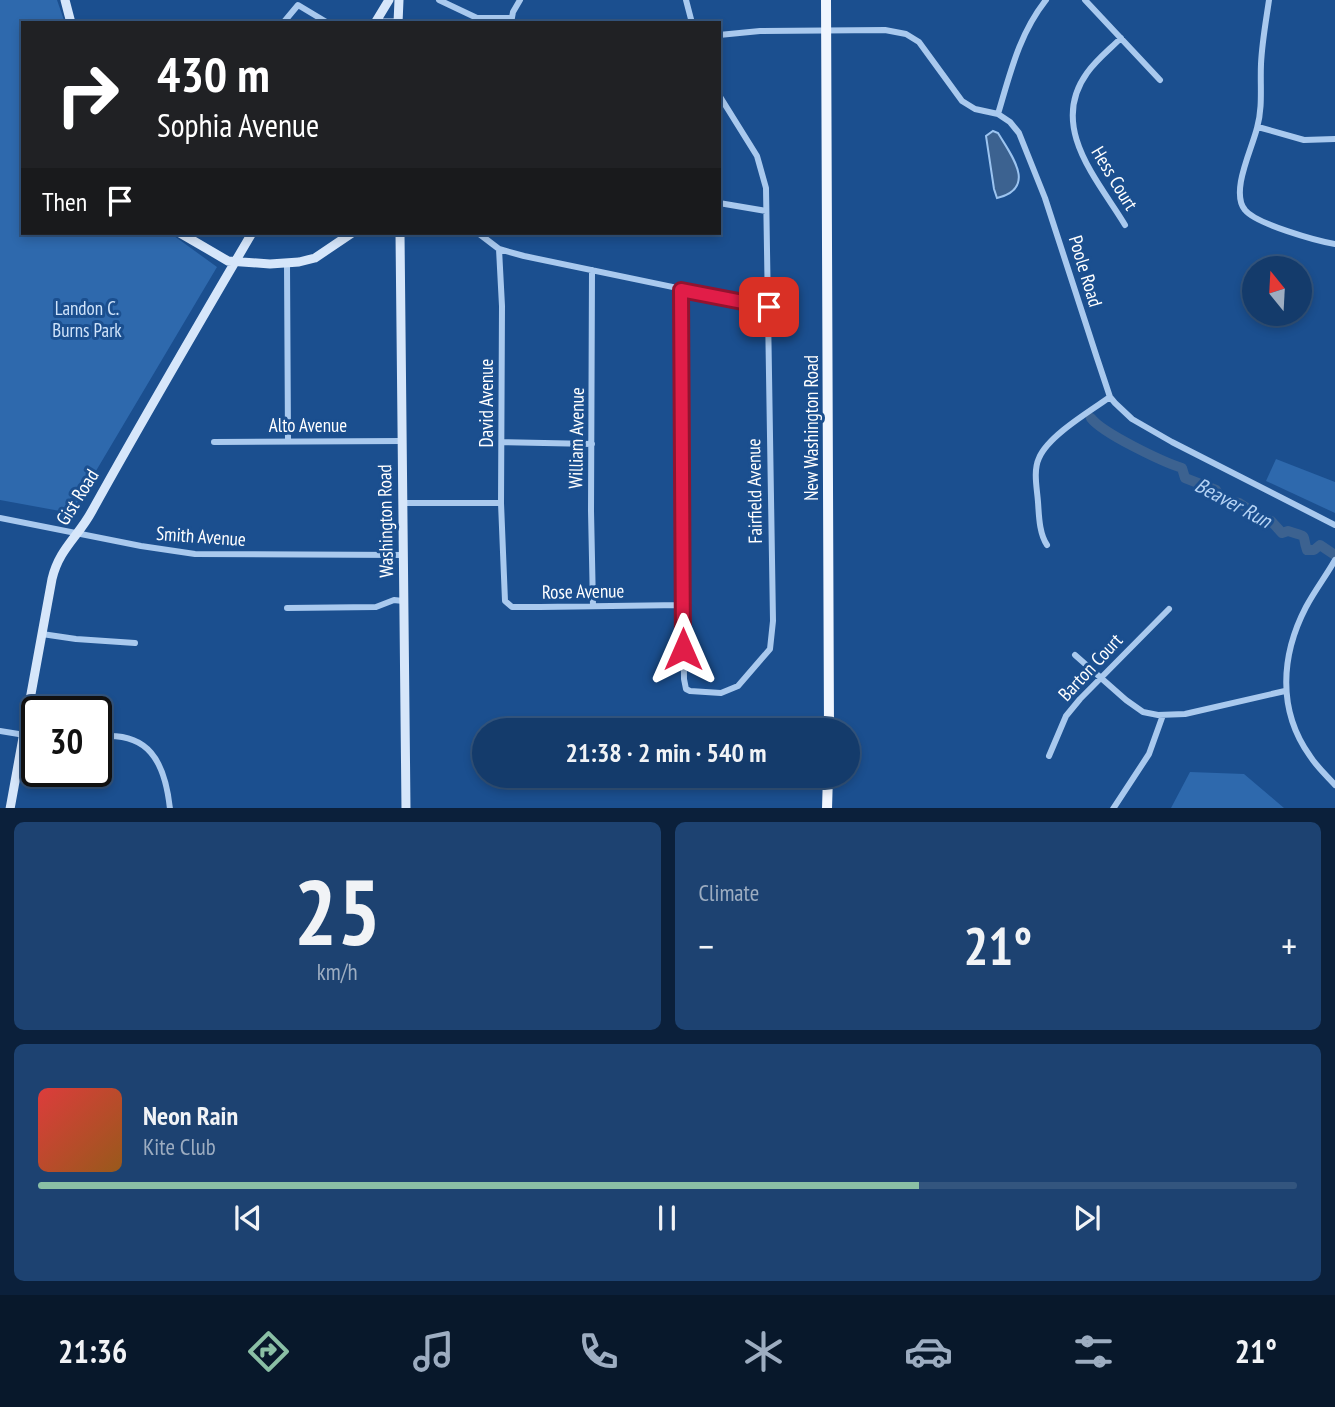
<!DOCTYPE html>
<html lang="en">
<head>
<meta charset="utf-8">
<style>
	:root { --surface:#143b6b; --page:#1d4271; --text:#f1f3f6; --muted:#9dadc1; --line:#33557e; --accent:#8abfa5 }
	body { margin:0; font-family:"PT Sans Narrow",sans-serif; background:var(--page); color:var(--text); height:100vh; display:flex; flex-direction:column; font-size:26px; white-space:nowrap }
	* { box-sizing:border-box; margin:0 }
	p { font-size:23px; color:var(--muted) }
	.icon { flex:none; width:38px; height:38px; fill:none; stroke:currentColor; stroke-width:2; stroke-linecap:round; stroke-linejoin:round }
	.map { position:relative; height:808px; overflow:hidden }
	.side { display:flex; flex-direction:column; gap:14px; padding:14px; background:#0b203b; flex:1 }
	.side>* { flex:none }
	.guide { position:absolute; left:21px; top:21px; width:700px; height:214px; border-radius:0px; box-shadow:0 4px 10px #0003,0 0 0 2px var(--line); background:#202124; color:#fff; overflow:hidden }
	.needle { width:46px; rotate:342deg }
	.tools { position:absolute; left:1242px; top:256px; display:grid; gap:14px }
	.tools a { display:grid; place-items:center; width:70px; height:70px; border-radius:50%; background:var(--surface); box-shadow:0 4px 10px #0003,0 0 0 2px var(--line); font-size:35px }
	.speed { position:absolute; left:21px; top:696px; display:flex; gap:14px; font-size:35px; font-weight:700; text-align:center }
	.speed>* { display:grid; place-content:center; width:91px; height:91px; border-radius:50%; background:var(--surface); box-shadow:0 4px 10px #0003,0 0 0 2px var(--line); line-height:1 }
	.speed .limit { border:4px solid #111; border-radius:10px; background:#fff; color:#111 }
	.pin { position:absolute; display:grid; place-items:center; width:60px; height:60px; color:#fff; margin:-30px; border-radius:14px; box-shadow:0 4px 10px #0006 }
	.me { position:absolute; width:77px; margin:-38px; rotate:0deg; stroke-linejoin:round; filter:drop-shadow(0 0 5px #0008) }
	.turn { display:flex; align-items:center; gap:24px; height:147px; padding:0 21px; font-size:32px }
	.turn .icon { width:91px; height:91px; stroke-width:2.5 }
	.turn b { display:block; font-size:49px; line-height:60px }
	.then { display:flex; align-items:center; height:66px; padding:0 21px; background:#0003; gap:14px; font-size:26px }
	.big { font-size:52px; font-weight:700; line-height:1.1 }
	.side .card { flex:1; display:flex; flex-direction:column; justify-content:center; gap:10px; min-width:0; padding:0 24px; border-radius:10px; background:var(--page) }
	.side .dial { align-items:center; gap:0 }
	.dial b { font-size:91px; line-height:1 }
	.song { display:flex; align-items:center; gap:21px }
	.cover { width:84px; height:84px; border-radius:10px; background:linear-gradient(135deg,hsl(0 70% 55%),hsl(30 70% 35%)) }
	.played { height:7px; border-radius:4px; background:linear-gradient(90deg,var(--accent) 70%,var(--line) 70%) }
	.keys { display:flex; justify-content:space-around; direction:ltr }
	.heat { display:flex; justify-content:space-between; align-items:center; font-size:38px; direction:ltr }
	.side .tiles { flex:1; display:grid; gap:14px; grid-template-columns:1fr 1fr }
	.card:last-child { grid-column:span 2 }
	.trip { position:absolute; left:472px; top:718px; width:388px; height:70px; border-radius:35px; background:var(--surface); box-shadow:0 4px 10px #0003,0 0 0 2px var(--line); font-weight:700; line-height:70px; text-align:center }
	.dock { display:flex; height:112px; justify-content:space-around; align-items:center; background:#08182b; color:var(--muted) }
	.dock .icon { width:49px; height:49px }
	.dock .active { color:var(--accent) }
	.dock b { font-size:32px; color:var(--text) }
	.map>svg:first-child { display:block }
</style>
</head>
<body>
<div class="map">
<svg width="1335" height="809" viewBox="0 0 1335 809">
	<rect width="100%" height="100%" fill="#1b4f8f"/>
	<!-- green -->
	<path fill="#2e69ad" d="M0 0H57L65 23H23V233H170L217 267 71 513 0 500Z
		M1276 459 1335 482V513L1266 481Z
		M1190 772 1244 774 1284 808H1171Z"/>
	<!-- water -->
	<path fill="#3c6290" stroke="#9cc4f0" stroke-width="2" d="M993 131 998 133C1011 155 1038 188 997 198L994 189 986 136Z"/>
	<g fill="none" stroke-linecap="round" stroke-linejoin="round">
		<!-- river -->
		<path stroke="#3c6290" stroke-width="10" d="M1091 418C1102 433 1163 462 1182 468L1185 478 1216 490 1222 500 1239 503 1262 518 1271 521 1282 533 1288 531C1310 538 1301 533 1307 550H1314L1320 545 1335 555"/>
		<!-- street -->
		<path stroke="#a9c9ee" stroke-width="6" d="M439 0 477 18H511
			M686 0 692 23
			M1085 0 1160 80
			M1269 0C1266 21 1262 42 1261 64 1260 86 1263 107 1257 128 1252 149 1230 192 1245 210 1256 224 1317 241 1335 244
			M283 23 298 5 328 23
			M511 23 513 12 520 0
			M719 35 760 31 885 30 906 34 919 42 962 101 975 109 998 114 1010 122 1019 133 1045 198 1097 358 1110 397 1115 403 1132 419 1172 442 1335 525
			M1121 38C1109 50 1096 60 1087 73 1048 127 1098 180 1125 225
			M998 114C1010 74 1019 34 1046 0
			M1258 127 1304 140 1335 139
			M719 203 766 211
			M478 233 499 249 524 256 769 307
			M499 249 502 306 501 503 505 601 512 607H540L682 605
			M287 264 288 441
			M592 270 591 511 593 606
			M681 290 684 679 686 689 690 691 721 693 738 686 770 649 773 621 766 188 757 156 719 95
			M214 442 402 441
			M502 442 592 444
			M402 503H501
			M0 518 141 546 195 554 403 555
			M1047 545C1039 533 1039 515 1038 502 1037 488 1033 471 1039 458 1048 436 1090 411 1110 397
			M1335 560C1326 576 1315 590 1306 607 1281 655 1277 710 1310 756 1317 767 1327 776 1335 785
			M287 608 376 607 394 600 403 601
			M42 634 76 639 135 643
			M1075 655 1126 700 1143 712 1158 715 1185 714 1285 691
			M0 731 37 737
			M96 737C149 730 165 762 170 809
			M1049 756 1066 716 1080 699 1169 609
			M1113 809 1149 754 1163 715"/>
		<!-- secondary -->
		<path stroke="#d6e6fa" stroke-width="9" d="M65 0 71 23
			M375 23 389 0
			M379 23H398
			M398 23 399 0
			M180 233 228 261 270 264 299 262 315 258 352 233
			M400 233 406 809
			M10 809 52 579C59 549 78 537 92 511 144 417 198 325 252 233"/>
		<!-- primary -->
		<path stroke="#f0f6ff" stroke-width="10" d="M826 0 829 730
			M827 809 828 775"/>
	</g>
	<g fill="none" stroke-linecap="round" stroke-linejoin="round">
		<defs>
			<path id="route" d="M683 649 681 290 769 307"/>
		</defs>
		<!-- route casing -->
		<use href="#route" stroke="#92132f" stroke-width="18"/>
		<!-- route -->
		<use href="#route" stroke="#e11d48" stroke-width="12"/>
	</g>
	<g text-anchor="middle" stroke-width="6" stroke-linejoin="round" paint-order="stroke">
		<!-- street labels -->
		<g font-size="19" fill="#fff" stroke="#1b4f8f">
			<text transform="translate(1115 178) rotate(59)" y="7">Hess Court</text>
			<text transform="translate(1086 271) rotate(73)" y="7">Poole Road</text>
			<text transform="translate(486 403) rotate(-90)" y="7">David Avenue</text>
			<text x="308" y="432">Alto Avenue</text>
			<text transform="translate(811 428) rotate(-90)" y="7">New Washington Road</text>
			<text transform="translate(576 438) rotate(-89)" y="7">William Avenue</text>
			<text transform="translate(754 491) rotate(-91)" y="7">Fairfield Avenue</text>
			<text transform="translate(77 497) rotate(-58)" y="7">Gist Road</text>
			<text transform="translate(385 521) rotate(-91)" y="7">Washington Road</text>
			<text transform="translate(201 536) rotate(4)" y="7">Smith Avenue</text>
			<text transform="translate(583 591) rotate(-1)" y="7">Rose Avenue</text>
			<text transform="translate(1090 667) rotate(-47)" y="7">Barton Court</text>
		</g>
		<!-- park labels -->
		<g font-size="19" fill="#cfe3fa" stroke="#1b4f8f">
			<text x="87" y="315">Landon C.<tspan x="87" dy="22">Burns Park</tspan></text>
		</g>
		<!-- water labels -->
		<g font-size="21" font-style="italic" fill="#b5d3f5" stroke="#1b4f8f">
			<text transform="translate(1233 503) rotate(28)" y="7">Beaver Run</text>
		</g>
	</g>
</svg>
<div class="tools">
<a><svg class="needle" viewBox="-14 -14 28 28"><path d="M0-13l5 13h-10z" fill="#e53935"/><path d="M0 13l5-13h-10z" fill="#9dadc1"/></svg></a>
</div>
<div class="speed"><div class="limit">30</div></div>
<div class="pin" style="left:769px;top:307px;background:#d93025"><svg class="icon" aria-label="arrive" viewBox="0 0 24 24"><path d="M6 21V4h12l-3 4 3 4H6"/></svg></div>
<svg class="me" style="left:683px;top:649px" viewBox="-20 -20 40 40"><path d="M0-17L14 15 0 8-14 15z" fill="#e11d48" stroke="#fff" stroke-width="4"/></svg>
<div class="trip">21:38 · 2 min · 540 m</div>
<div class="guide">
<div class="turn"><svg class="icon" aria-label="right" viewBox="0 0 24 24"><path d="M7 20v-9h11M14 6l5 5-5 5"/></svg><div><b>430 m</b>Sophia Avenue</div></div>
<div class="then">Then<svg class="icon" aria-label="arrive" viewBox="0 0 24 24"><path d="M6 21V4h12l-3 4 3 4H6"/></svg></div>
</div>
</div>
<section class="side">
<div class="tiles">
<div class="card dial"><b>25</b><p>km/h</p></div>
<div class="card"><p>Climate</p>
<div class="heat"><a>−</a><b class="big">21°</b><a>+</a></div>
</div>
<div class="card">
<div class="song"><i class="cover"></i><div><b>Neon Rain</b><p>Kite Club</p></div></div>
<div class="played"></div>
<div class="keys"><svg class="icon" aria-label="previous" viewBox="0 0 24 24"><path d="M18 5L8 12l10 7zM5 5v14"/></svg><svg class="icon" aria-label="pause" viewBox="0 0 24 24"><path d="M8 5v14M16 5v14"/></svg><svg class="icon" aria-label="next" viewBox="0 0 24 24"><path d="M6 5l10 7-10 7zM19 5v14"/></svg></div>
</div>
</div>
</section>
<nav class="dock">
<b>21:36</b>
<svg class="icon active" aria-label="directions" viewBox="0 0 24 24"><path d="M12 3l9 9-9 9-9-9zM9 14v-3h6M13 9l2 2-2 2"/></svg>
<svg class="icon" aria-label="music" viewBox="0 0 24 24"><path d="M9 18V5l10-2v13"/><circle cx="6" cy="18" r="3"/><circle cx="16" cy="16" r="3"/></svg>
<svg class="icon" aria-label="phone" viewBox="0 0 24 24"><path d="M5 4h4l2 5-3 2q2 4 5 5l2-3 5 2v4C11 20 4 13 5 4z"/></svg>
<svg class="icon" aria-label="climate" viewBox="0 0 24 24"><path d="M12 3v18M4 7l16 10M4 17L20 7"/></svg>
<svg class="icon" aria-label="car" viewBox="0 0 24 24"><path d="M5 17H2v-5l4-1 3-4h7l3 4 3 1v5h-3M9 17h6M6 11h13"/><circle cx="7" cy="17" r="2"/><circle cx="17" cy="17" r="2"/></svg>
<svg class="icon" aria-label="filters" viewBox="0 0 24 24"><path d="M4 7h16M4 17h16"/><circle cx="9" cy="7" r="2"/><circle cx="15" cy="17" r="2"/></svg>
<b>21°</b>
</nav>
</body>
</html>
